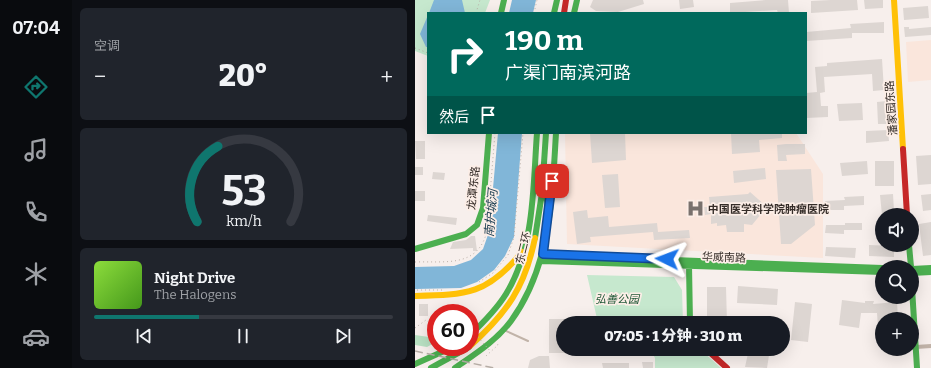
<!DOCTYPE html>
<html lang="zh">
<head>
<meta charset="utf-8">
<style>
	:root { --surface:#171b24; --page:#20242c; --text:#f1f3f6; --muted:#9ea1a6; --line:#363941; --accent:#0f766e }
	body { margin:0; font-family:Bitter,"Noto Sans SC",serif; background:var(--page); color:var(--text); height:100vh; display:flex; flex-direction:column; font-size:15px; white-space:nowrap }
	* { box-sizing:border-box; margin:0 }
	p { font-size:13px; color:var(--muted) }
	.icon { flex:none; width:22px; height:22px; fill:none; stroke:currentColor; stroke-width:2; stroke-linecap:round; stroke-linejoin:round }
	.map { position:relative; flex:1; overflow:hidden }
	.sheet { display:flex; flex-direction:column; gap:8px; padding:8px; background:#0d0f14; width:343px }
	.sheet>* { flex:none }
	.guide { position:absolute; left:12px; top:12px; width:380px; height:122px; border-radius:0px; box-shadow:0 4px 16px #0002; background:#00695c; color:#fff; overflow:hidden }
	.tools { position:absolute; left:460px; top:208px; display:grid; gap:8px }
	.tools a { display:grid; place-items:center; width:44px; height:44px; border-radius:50%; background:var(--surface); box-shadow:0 4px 16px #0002; font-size:20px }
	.speed { position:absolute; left:12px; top:304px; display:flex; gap:8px; font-size:20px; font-weight:700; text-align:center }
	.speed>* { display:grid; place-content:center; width:52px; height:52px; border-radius:50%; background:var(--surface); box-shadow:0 4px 16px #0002; line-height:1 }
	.speed .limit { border:6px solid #d22; background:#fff; color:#111 }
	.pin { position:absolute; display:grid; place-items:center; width:34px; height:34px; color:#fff; margin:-17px; border-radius:8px; box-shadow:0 2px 6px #0006 }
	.me { position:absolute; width:44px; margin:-22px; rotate:273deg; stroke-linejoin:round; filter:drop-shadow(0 0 3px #0008) }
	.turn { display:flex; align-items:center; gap:14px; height:84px; padding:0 12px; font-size:18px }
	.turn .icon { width:52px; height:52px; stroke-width:2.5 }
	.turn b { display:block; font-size:28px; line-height:34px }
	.then { display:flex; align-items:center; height:38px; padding:0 12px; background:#0003; gap:8px; font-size:15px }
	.big { font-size:30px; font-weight:800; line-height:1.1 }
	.sheet .tile { flex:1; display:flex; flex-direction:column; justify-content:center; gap:6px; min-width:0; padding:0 14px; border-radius:6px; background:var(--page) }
	.sheet .dial { align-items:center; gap:0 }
	.dial svg { height:104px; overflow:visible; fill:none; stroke:var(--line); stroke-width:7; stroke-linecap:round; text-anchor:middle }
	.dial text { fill:var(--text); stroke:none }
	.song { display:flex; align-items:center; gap:12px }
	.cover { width:48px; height:48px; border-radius:6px; background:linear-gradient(135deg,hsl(90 70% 55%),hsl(100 70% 35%)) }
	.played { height:4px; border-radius:2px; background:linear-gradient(90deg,var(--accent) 35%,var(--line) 35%) }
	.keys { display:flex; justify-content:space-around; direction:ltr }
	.heat { display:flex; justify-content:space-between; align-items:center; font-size:22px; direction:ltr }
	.trip { position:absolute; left:141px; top:316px; width:234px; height:40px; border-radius:20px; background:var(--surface); box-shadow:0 4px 16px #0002; font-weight:800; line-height:40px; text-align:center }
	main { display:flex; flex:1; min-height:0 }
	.tabs { display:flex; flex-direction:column; width:72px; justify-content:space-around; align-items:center; background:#090b0e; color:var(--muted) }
	.tabs .icon { width:28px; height:28px }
	.tabs .active { color:var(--accent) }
	.tabs b { font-size:18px; color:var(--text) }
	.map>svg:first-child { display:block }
</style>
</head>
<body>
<main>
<nav class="tabs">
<b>07:04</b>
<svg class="icon active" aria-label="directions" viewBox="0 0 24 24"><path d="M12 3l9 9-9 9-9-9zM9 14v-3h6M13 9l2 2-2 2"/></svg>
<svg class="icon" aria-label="music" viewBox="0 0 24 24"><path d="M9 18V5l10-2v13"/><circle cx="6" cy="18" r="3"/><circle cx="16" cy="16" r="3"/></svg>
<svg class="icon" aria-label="phone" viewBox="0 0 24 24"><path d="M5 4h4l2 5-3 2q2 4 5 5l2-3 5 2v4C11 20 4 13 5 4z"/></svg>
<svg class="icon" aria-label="climate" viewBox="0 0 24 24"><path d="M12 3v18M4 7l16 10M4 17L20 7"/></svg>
<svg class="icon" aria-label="car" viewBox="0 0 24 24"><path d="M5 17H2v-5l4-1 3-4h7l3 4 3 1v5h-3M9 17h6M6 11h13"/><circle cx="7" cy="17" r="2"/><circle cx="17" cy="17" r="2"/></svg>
</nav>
<section class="sheet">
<div class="tile"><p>空调</p>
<div class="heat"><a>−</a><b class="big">20°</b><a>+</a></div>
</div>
<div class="tile dial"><svg viewBox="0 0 100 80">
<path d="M14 69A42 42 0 1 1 86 69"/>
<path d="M14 69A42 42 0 0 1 30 11" stroke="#0f766e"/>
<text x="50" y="56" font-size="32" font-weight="700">53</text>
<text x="50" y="72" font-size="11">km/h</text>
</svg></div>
<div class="tile">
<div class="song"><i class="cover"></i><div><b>Night Drive</b><p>The Halogens</p></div></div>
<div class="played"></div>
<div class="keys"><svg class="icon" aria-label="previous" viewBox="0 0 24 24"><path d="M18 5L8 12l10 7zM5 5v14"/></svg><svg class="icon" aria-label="pause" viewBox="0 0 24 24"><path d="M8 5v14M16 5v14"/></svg><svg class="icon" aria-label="next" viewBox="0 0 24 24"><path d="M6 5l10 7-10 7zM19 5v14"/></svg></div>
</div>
</section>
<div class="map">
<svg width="516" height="368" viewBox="0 0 516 368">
	<rect width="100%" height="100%" fill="#f7efec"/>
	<!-- built -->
	<path fill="#fae6dc" d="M516 40V80L493 82 491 42Z
		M150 133H381L408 174V258L152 244Z"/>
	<!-- green -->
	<path fill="#c6e8ce" d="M0 0H75L70 13H13V56L0 51Z
		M172 275 259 277 267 290 268 323H183Z
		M235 349H285L306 368H240V358Z"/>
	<!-- forest -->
	<path fill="#b8e0c2" d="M0 335 21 338V342L12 347 0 345Z"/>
	<!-- water -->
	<path fill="#81b6d8" d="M19 0H47L50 13H14Z
		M97 0H121L118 13H94Z
		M13 15V47H11L5 34Z
		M83 133H107L99 237 90 256 79 270 62 282 46 288 0 289V267L39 266 56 260 68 249 74 232Z"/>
	<!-- building -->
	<path fill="#ddd6d2" d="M178 0H228L229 4 203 12 181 11 175 7Z
		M264 0H278L279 7 265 9Z
		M351 0H373L374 13H363L362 10 315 13V3Z
		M416 0H442L443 10 396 13V1Z
		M449 0H468V8L450 9Z
		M513 6 514 18 489 20 488 8Z
		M469 22V33H437V38L391 41V32L436 28 435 24Z
		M489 27H494V29L516 27V35L490 37Z
		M467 59 469 90 458 91 457 74 409 77 410 92 405 93 406 106H413V117L391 118V93L402 92 400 67 412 66V63Z
		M472 101 473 124H463L462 102Z
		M447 103 448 120 424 121 422 104Z
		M473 130 474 141 451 143V131Z
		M175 133H210L211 160 177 163Z
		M316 133H367V138L344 140 345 152 317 154Z
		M0 141H10V159H1Z
		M371 144H390V154L371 155 372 161H363L362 145Z
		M516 155V184L503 185 501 156Z
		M452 161 453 174 427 176 425 163Z
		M460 161H479V186H460Z
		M0 167H8V175H0Z
		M350 168 351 179 319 183 318 171Z
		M396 169 400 225 376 244H366L361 170Z
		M18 172 30 173 29 180 17 179Z
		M203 174 205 207 190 208 187 175Z
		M0 191H10V201H0Z
		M335 192 350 205V209L337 225 329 224V232H312L311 225 302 226V223L296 224V214L290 215 289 207H295L294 197 333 194Z
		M478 194 479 211H475L476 215H467L465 195Z
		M516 194V210L508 211 506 195Z
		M449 196V205L429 206V210H410V201L430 200 429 197Z
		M172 210 173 218 193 216 194 227 242 223 243 232 274 230 275 238 239 240 238 232 175 237 176 242 162 244 158 212Z
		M13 215 42 218 41 225 12 221Z
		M516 222V255L508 256 504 224Z
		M430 223H447V230H429V234L410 233 411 225H430Z
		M56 236H60L62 251H58V248L35 249 38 242 51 240Z
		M454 245 479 246V257L454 256Z
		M411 247 441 248 440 258 410 256Z
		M323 286 363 289 362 305 322 303Z
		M292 287H311L312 323H292Z
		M427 300 450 303V301H459L458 304 482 302 483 319H467V326L463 327 462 313H446L444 328 424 325Z
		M380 302 397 304 393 342 376 340Z
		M4 304H13V316H4Z
		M134 319H163V323H148V349H163V353H134Z
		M334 349H355L352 368 330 367Z
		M478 349H483L484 356H478Z
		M124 356H134L135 368H113L115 360Z
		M227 362H238V368H228Z
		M187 363H214V368H188Z"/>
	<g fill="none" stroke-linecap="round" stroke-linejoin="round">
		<!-- path -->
		<path stroke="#bbb0a8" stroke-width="1" stroke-dasharray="1 3" stroke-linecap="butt" d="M61 13 65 0
			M119 13 122 0
			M0 48 13 53
			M0 262C31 261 63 268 72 231L80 133
			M64 282 78 273 93 255 99 237 108 133
			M2 290H29
			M0 328 11 320 21 329
			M71 356 83 345 82 343"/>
		<!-- lane -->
		<path stroke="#c1b3a8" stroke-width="2" d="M89 330 113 341"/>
		<!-- street -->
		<path stroke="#c1b3a8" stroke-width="4" d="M501 347 516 346"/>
		<!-- fast -->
		<path stroke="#4caf50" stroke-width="6" d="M86 13 89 0
			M139 13 142 0
			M159 13 162 0
			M129 188 135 213
			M120 238 127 193 131 133
			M494 245 496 267
			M0 249 51 234 62 225 68 208 74 133
			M128 255 467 268
			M127 261 467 272
			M274 265 275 323
			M497 269 516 268
			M497 273 516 272
			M497 288 502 368
			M55 335C69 322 81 310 91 294 120 247 118 185 122 133
			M0 364 38 347
			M16 368 54 347
			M40 368C60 354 81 341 96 321 136 266 137 198 141 133"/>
		<!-- slow -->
		<path stroke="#ffc107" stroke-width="6" d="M479 0 488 149
			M0 296C52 295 73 294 107 252
			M55 346C92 313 110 287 120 238"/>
		<!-- jam -->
		<path stroke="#c62828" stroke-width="6" d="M149 13 151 0
			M488 149 492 215
			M291 349 312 368"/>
		<!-- rail -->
		<path stroke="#b6ada6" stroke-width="1.5" stroke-dasharray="8 4" stroke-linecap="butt" d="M0 351 79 368"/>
		<!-- path-bridge -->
		<path stroke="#bbb0a8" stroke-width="1" stroke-dasharray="1 3" stroke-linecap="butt" d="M55 328 76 352"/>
	</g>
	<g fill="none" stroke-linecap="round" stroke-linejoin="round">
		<defs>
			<path id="route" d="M137 181 128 254 252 259"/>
		</defs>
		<!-- route casing -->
		<use href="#route" stroke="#114b97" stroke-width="10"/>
		<!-- route -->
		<use href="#route" stroke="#1a73e8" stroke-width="7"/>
	</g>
	<!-- icons -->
	<defs>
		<symbol id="hospital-bare" viewBox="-9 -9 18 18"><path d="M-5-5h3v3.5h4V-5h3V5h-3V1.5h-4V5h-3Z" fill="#79716d" stroke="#fceee7" stroke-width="2.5" paint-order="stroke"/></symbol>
	</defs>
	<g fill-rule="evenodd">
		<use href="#hospital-bare" x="268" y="196" width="25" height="25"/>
	</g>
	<g text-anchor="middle" stroke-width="3.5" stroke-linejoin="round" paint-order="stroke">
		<!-- street labels -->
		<g font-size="11" fill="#352d29" stroke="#fceee7">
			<text transform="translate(476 108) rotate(-94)" y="4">潘家园东路</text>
			<text transform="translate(58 188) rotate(-84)" y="4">龙潭东路</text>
			<text transform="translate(108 248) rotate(-76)" y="4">东二环</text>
			<text transform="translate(309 257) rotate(2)" y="4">华威南路</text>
		</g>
		<!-- poi labels -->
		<g font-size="11" font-weight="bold" fill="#352d29" stroke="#fceee7" text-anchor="start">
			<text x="293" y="213">中国医学科学院肿瘤医院</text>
		</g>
		<!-- park labels -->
		<g font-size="11" font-style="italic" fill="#1f5837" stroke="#fceee7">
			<text x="202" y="303">弘善公园</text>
		</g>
		<!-- water labels -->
		<g font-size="12" font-style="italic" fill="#173a4f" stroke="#fceee7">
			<text transform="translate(76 213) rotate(-85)" y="4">南护城河</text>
		</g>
	</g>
</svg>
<div class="tools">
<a><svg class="icon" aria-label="sound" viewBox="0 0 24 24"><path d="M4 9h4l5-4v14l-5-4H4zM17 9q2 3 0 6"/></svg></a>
<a><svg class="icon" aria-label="search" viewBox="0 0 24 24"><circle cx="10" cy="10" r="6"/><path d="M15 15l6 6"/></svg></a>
<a>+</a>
</div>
<div class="speed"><div class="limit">60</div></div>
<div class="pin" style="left:137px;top:181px;background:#d93025"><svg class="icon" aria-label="arrive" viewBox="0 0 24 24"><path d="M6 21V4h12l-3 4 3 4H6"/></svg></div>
<svg class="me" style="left:252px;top:259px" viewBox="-20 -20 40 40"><path d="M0-17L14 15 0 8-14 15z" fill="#1a73e8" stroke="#fff" stroke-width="4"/></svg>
<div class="trip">07:05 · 1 分钟 · 310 m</div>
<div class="guide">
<div class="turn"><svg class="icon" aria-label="right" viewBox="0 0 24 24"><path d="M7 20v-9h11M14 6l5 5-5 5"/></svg><div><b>190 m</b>广渠门南滨河路</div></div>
<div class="then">然后<svg class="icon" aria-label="arrive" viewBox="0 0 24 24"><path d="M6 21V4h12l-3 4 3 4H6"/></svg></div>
</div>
</div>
</main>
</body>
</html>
